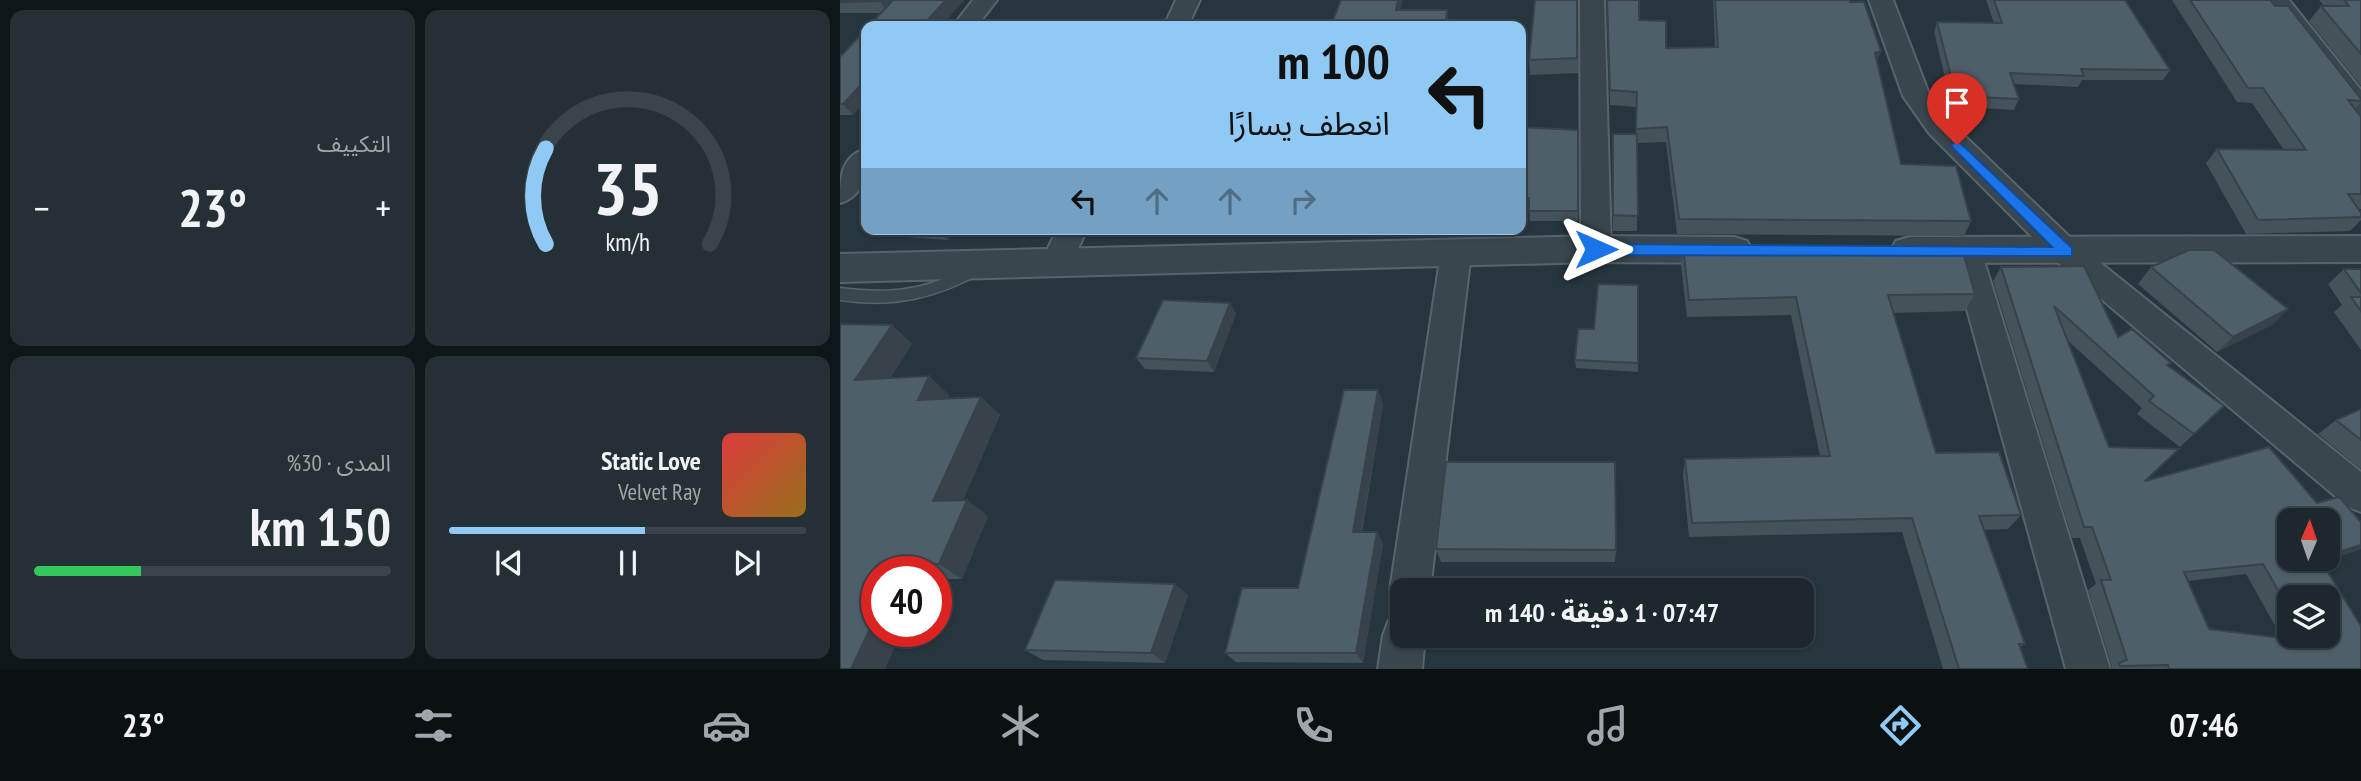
<!DOCTYPE html>
<html lang="ar">
<head>
<meta charset="utf-8">
<style>
	:root { --surface:#1c282e; --page:#253036; --text:#f1f3f6; --muted:#a0a6aa; --line:#3a444a; --accent:#90c9f4 }
	body { margin:0; font-family:"PT Sans Narrow","Noto Sans Arabic",sans-serif; background:var(--page); color:var(--text); direction:rtl; height:100vh; display:flex; flex-direction:column; font-size:26px; white-space:nowrap }
	* { box-sizing:border-box; margin:0 }
	p { font-size:23px; color:var(--muted) }
	.icon { flex:none; width:38px; height:38px; fill:none; stroke:currentColor; stroke-width:2; stroke-linecap:round; stroke-linejoin:round }
	.map { position:relative; flex:1; overflow:hidden; direction:ltr }
	.details { display:flex; flex-direction:column; gap:10px; padding:10px; background:#0f1619; width:840px }
	.details>* { flex:none }
	.guide { position:absolute; left:21px; top:21px; width:665px; height:214px; border-radius:14px; box-shadow:0 2px 5px #0004,0 0 0 2px var(--line); direction:rtl; background:#90c9f4; color:#111; overflow:hidden }
	.needle { width:46px; rotate:2deg }
	.controls { position:absolute; left:1437px; top:508px; display:grid; gap:14px }
	.controls a { display:grid; place-items:center; width:63px; height:63px; border-radius:14px; background:var(--surface); box-shadow:0 2px 5px #0004,0 0 0 2px var(--line); font-size:35px }
	.speed { position:absolute; left:21px; top:556px; display:flex; gap:14px; font-size:35px; font-weight:700; text-align:center }
	.speed>* { display:grid; place-content:center; width:91px; height:91px; border-radius:50%; background:var(--surface); box-shadow:0 2px 5px #0004,0 0 0 2px var(--line); line-height:1 }
	.speed .limit { border:10px solid #d22; background:#fff; color:#111 }
	.pin { position:absolute; display:grid; place-items:center; width:60px; height:60px; color:#fff; margin:-72px -30px; border-radius:50% 50% 50% 0; rotate:-45deg; box-shadow:0 0 7px #0007 }
	.pin .icon { rotate:45deg }
	.me { position:absolute; width:77px; margin:-38px; rotate:90deg; stroke-linejoin:round; filter:drop-shadow(0 0 5px #0008) }
	.turn { display:flex; align-items:center; gap:24px; height:147px; padding:0 21px; font-size:32px }
	.turn .icon { width:91px; height:91px; stroke-width:2.5 }
	.turn b { display:block; font-size:49px; line-height:60px }
	.lanes { display:flex; align-items:center; height:66px; padding:0 21px; background:#0003; justify-content:center; gap:35px; direction:ltr }
	.lanes .off { opacity:.35 }
	.big { font-size:52px; font-weight:800; line-height:1.1 }
	.details .tile { flex:1; display:flex; flex-direction:column; justify-content:center; gap:10px; min-width:0; padding:0 24px; border-radius:14px; background:var(--page) }
	.details .dial { align-items:center; gap:0 }
	.dial svg { height:182px; overflow:visible; fill:none; stroke:var(--line); stroke-width:7; stroke-linecap:round; text-anchor:middle }
	.dial text { fill:var(--text); stroke:none }
	.song { display:flex; align-items:center; gap:21px }
	.cover { width:84px; height:84px; border-radius:10px; background:linear-gradient(135deg,hsl(0 70% 55%),hsl(40 70% 35%)) }
	.played { height:7px; border-radius:4px; background:linear-gradient(90deg,var(--accent) 55%,var(--line) 55%) }
	.keys { display:flex; justify-content:space-around; direction:ltr }
	.heat { display:flex; justify-content:space-between; align-items:center; font-size:38px; direction:ltr }
	.charge { height:10px; border-radius:5px; background:linear-gradient(90deg,#34c759 30%,var(--line) 0) }
	.details .tiles { flex:1; display:grid; gap:10px; grid-template-columns:repeat(2,1fr) }
	.trip { position:absolute; left:550px; top:578px; width:424px; height:70px; border-radius:14px; background:var(--surface); box-shadow:0 2px 5px #0004,0 0 0 2px var(--line); font-weight:800; line-height:70px; text-align:center; direction:rtl }
	.tabs { display:flex; height:112px; justify-content:space-around; align-items:center; background:#0b1012; color:var(--muted) }
	.tabs .icon { width:49px; height:49px }
	.tabs .on { color:var(--accent) }
	.tabs b { font-size:32px; color:var(--text) }
	main { display:flex; flex:1; min-height:0 }
	.map>svg:first-child { display:block }
</style>
</head>
<body>
<main>
<div class="map">
<svg width="1521" height="669" viewBox="0 0 1521 669">
	<rect width="100%" height="100%" fill="#26353e"/>
	<g fill="none" stroke-linecap="round" stroke-linejoin="round">
		<defs>
			<path id="service" d="M140 260 148 266 146 270C99 298 54 308 0 300V288C34 292 68 293 100 280 113 274 126 264 140 260Z"/>
			<path id="minor" d="M133 0H157L137 26H113Z
				M336 0H360L348 26H324Z
				M740 0H764L771 249 767 257 756 260 745 257 741 249Z
				M1029 0H1053L1089 94 1109 121 1237 244 1521 472V512L1508 507 1215 260 1089 133 1063 96Z
				M1425 0H1449L1521 90V116L1512 114Z
				M26 149C27 171 25 196 0 203 0 180 0 156 26 149Z
				M217 229H247L228 271 217 275 206 271 201 263Z
				M1126 240 1137 243 1141 251 1270 669H1226L1111 251 1115 243Z
				M616 242 627 245 631 253 590 590H562V607L556 604 550 590 601 253 605 245Z
				M562 615V635H585L582 669H538L543 635 549 620Z"/>
			<path id="tertiary" d="M756 236 894 237 907 241 912 250 907 259 894 263 756 262 0 282V254Z
				M1521 236V262L1069 263 1056 259 1051 250 1056 241 1069 237Z"/>
		</defs>
		<!-- service casing -->
		<use href="#service" stroke="#58646c" stroke-width="3"/>
		<!-- minor casing -->
		<use href="#minor" stroke="#58646c" stroke-width="4"/>
		<!-- tertiary casing -->
		<use href="#tertiary" stroke="#58646c" stroke-width="4"/>
		<!-- service -->
		<use href="#service" fill="#3a464e" fill-rule="evenodd"/>
		<!-- minor -->
		<use href="#minor" fill="#3a464e" fill-rule="evenodd"/>
		<!-- tertiary -->
		<use href="#tertiary" fill="#3a464e" fill-rule="evenodd"/>
	</g>
	<!-- wall -->
	<path fill="#44525a" fill-rule="evenodd" d="M0 0H124L101 26 41 13H0Z
		M738 0V73L690 75 689 60Z
		M767 0 799 20 826 48 875 47 873 0H1009L1037 62 1061 164 1131 221 1124 236 837 234 826 142 797 143V231H773V134H796L797 107 770 105Z
		M1146 0H1285L1330 70 1323 80H1242L1238 87 1174 84 1179 99 1174 110 1112 106 1094 32 1097 22 1154 23Z
		M1332 0H1430L1521 99V102L1515 109 1521 117V209H1518L1521 213V220L1510 231 1406 234 1366 163 1377 149 1444 150 1412 103 1397 102Z
		M1479 0H1521V86L1469 21 1481 6H1484Z
		M0 57 13 115H0Z
		M681 127 738 130V221H690L689 208H681Z
		M58 229H215L212 233 113 232 108 240 66 237Z
		M241 229H432L285 232 283 237H246Z
		M513 229H545V230Z
		M843 247 1135 294 1125 311 1053 313 1096 453 1181 515 1168 529 1144 530 1185 644 1180 647 1188 669H1103L1062 532 849 537 843 475 845 459 980 456 951 315 847 317 841 265Z
		M1161 267 1328 366 1384 406 1340 447 1297 414 1302 408 1227 340 1269 447 1305 481 1477 503 1521 522V549L1481 562 1521 669H1269L1272 667 1248 590 1256 584 1240 538H1232L1153 281ZM1406 574 1442 638 1369 629 1348 581ZM1449 597 1488 635H1449Z
		M1311 267 1448 309 1432 325 1377 352 1298 284Z
		M1504 269H1521V350L1494 312 1502 305 1488 284Z
		M390 303 396 314 374 372 305 369 296 358Z
		M0 324 52 325 72 344 50 378 89 376 109 395 108 398 141 397 160 415 123 500H127L148 516 122 579H96V572H37V632H61L45 669H0Z
		M735 360 798 363V372L736 368Z
		M538 390 543 404 522 532H537L543 544 523 663 396 662 385 653 458 588Z
		M1521 409V469L1478 434 1496 420Z
		M596 549 776 550 775 562H601Z
		M348 595 325 663 203 660 185 650Z"/>
	<!-- shaded-wall -->
	<path fill="#37424a" d="M41 0H58L48 13 40 1Z
		M106 0H124L101 26H82Z
		M558 0H562V2L558 21 556 10Z
		M607 10 609 20 608 26H605Z
		M1041 51 1036 66 1035 53Z
		M26 80V101L13 115 3 104Z
		M98 229H111L113 232 108 240Z
		M278 229H283L285 232 283 237Z
		M390 303 396 314 374 372 367 361Z
		M1448 309 1432 325 1377 352 1393 337Z
		M52 325 72 344 38 398 15 380Z
		M89 376 109 395 99 417 78 400Z
		M538 390 543 404 519 544 513 532Z
		M141 397 160 415 116 517 93 501Z
		M127 500 148 516 122 579 99 564Z
		M537 532 543 544 523 663 516 653Z
		M1521 545V549L1517 551 1461 568 1477 558H1488V555Z
		M60 564 73 572H56Z
		M335 584 348 595 325 663 311 653Z
		M37 614V632H61L45 669H11Z"/>
	<!-- building -->
	<path fill="#4f5f69" stroke="#37424a" stroke-width="2" fill-rule="evenodd" d="M0 0H41L40 1 0 2Z
		M53 0H106L82 26H29Z
		M501 0H558L556 10H607L605 26H491Z
		M695 0H737V58L689 60Z
		M767 0H799V20L826 21V48L878 47 875 0H1009L1010 2H1024L1041 51 1035 53 1061 164 1116 166 1131 221 839 219 827 127 796 129 797 92 770 90Z
		M1154 0H1285L1330 70 1241 69 1244 76 1170 73 1179 99 1116 96 1097 22 1162 23Z
		M1350 0H1430L1435 6H1448L1521 99V101L1508 100 1521 117V194H1508L1521 213V217L1418 220 1377 149 1466 150 1423 88H1408Z
		M1504 0H1521V54L1481 6H1509Z
		M26 29V80L3 104H0V57Z
		M681 127 738 130V211H689V198H681Z
		M773 134H797L798 216 773 215Z
		M843 247 1122 249 1135 294 1048 295 1096 453 1159 452 1181 515 1139 516 1185 644H1179L1188 669H1119L1072 518 852 523 845 459 990 456 956 297 849 300Z
		M1349 250H1374L1448 309 1393 337 1311 267Z
		M1244 266 1278 337 1292 329 1331 363 1327 365 1384 406 1354 434 1309 401 1314 396 1214 306 1269 447 1339 449 1305 481 1429 447 1477 503 1499 497 1521 522V545L1488 555V520H1449V558H1479L1521 626V669H1329L1328 665 1280 666 1279 663 1287 660 1261 580H1271L1252 527H1244L1161 267ZM1423 564 1449 609V597H1488V635H1464L1467 641 1369 629 1344 572Z
		M1504 269H1521V293Z
		M758 284 798 285V363L735 360 738 329H754Z
		M1511 297H1521V311Z
		M323 300 390 303 367 361 296 358Z
		M0 324 52 325 15 380 89 376 78 400 141 397 93 501 127 500 99 564H60L56 572H37V614L11 669H0Z
		M504 390H538L513 532H537L516 653H385L402 588H458Z
		M1521 409V440L1496 420Z
		M606 462H775L776 550 596 549Z
		M215 580 335 584 311 653 185 650Z"/>
	<!-- route -->
	<path fill="#1a73e8" stroke="#114b97" stroke-width="2" d="M1117 140 1232 248V256L756 255 748 249 756 244 1212 247 1113 148 1111 145Z"/>
</svg>
<div class="controls">
<a><svg class="needle" viewBox="-14 -14 28 28"><path d="M0-13l5 13h-10z" fill="#e53935"/><path d="M0 13l5-13h-10z" fill="#a0a6aa"/></svg></a>
<a><svg class="icon" aria-label="layers" viewBox="0 0 24 24"><path d="M12 4l9 5-9 5-9-5zM3 14l9 5 9-5"/></svg></a>
</div>
<div class="speed"><div class="limit">40</div></div>
<div class="pin" style="left:1117px;top:145px;background:#d93025"><svg class="icon" aria-label="arrive" viewBox="0 0 24 24"><path d="M6 21V4h12l-3 4 3 4H6"/></svg></div>
<svg class="me" style="left:756px;top:249px" viewBox="-20 -20 40 40"><path d="M0-17L14 15 0 8-14 15z" fill="#1a73e8" stroke="#fff" stroke-width="4"/></svg>
<div class="trip">07:47 · 1 دقيقة · 140 m</div>
<div class="guide">
<div class="turn"><svg class="icon" aria-label="left" viewBox="0 0 24 24"><path d="M17 20v-9H6M10 6l-5 5 5 5"/></svg><div><b>100 m</b>انعطف يسارًا</div></div>
<div class="lanes"><svg class="icon" aria-label="left" viewBox="0 0 24 24"><path d="M17 20v-9H6M10 6l-5 5 5 5"/></svg><svg class="icon off" aria-label="ahead" viewBox="0 0 24 24"><path d="M12 20V5M6 11l6-6 6 6"/></svg><svg class="icon off" aria-label="ahead" viewBox="0 0 24 24"><path d="M12 20V5M6 11l6-6 6 6"/></svg><svg class="icon off" aria-label="right" viewBox="0 0 24 24"><path d="M7 20v-9h11M14 6l5 5-5 5"/></svg></div>
</div>
</div>
<section class="details">
<div class="tiles">
<div class="tile dial"><svg viewBox="0 0 100 80">
<path d="M14 69A42 42 0 1 1 86 69"/>
<path d="M14 69A42 42 0 0 1 14 27" stroke="#90c9f4"/>
<text x="50" y="56" font-size="32" font-weight="700">35</text>
<text x="50" y="72" font-size="11">km/h</text>
</svg></div>
<div class="tile"><p>التكييف</p>
<div class="heat"><a>−</a><b class="big">23°</b><a>+</a></div>
</div>
<div class="tile">
<div class="song"><i class="cover"></i><div><b>Static Love</b><p>Velvet Ray</p></div></div>
<div class="played"></div>
<div class="keys"><svg class="icon" aria-label="previous" viewBox="0 0 24 24"><path d="M18 5L8 12l10 7zM5 5v14"/></svg><svg class="icon" aria-label="pause" viewBox="0 0 24 24"><path d="M8 5v14M16 5v14"/></svg><svg class="icon" aria-label="next" viewBox="0 0 24 24"><path d="M6 5l10 7-10 7zM19 5v14"/></svg></div>
</div>
<div class="tile"><p>المدى · 30%</p><b class="big">150 km</b><div class="charge"></div></div>
</div>
</section>
</main>
<nav class="tabs">
<b>07:46</b>
<svg class="icon on" aria-label="directions" viewBox="0 0 24 24"><path d="M12 3l9 9-9 9-9-9zM9 14v-3h6M13 9l2 2-2 2"/></svg>
<svg class="icon" aria-label="music" viewBox="0 0 24 24"><path d="M9 18V5l10-2v13"/><circle cx="6" cy="18" r="3"/><circle cx="16" cy="16" r="3"/></svg>
<svg class="icon" aria-label="phone" viewBox="0 0 24 24"><path d="M5 4h4l2 5-3 2q2 4 5 5l2-3 5 2v4C11 20 4 13 5 4z"/></svg>
<svg class="icon" aria-label="climate" viewBox="0 0 24 24"><path d="M12 3v18M4 7l16 10M4 17L20 7"/></svg>
<svg class="icon" aria-label="car" viewBox="0 0 24 24"><path d="M5 17H2v-5l4-1 3-4h7l3 4 3 1v5h-3M9 17h6M6 11h13"/><circle cx="7" cy="17" r="2"/><circle cx="17" cy="17" r="2"/></svg>
<svg class="icon" aria-label="filters" viewBox="0 0 24 24"><path d="M4 7h16M4 17h16"/><circle cx="9" cy="7" r="2"/><circle cx="15" cy="17" r="2"/></svg>
<b>23°</b>
</nav>
</body>
</html>
